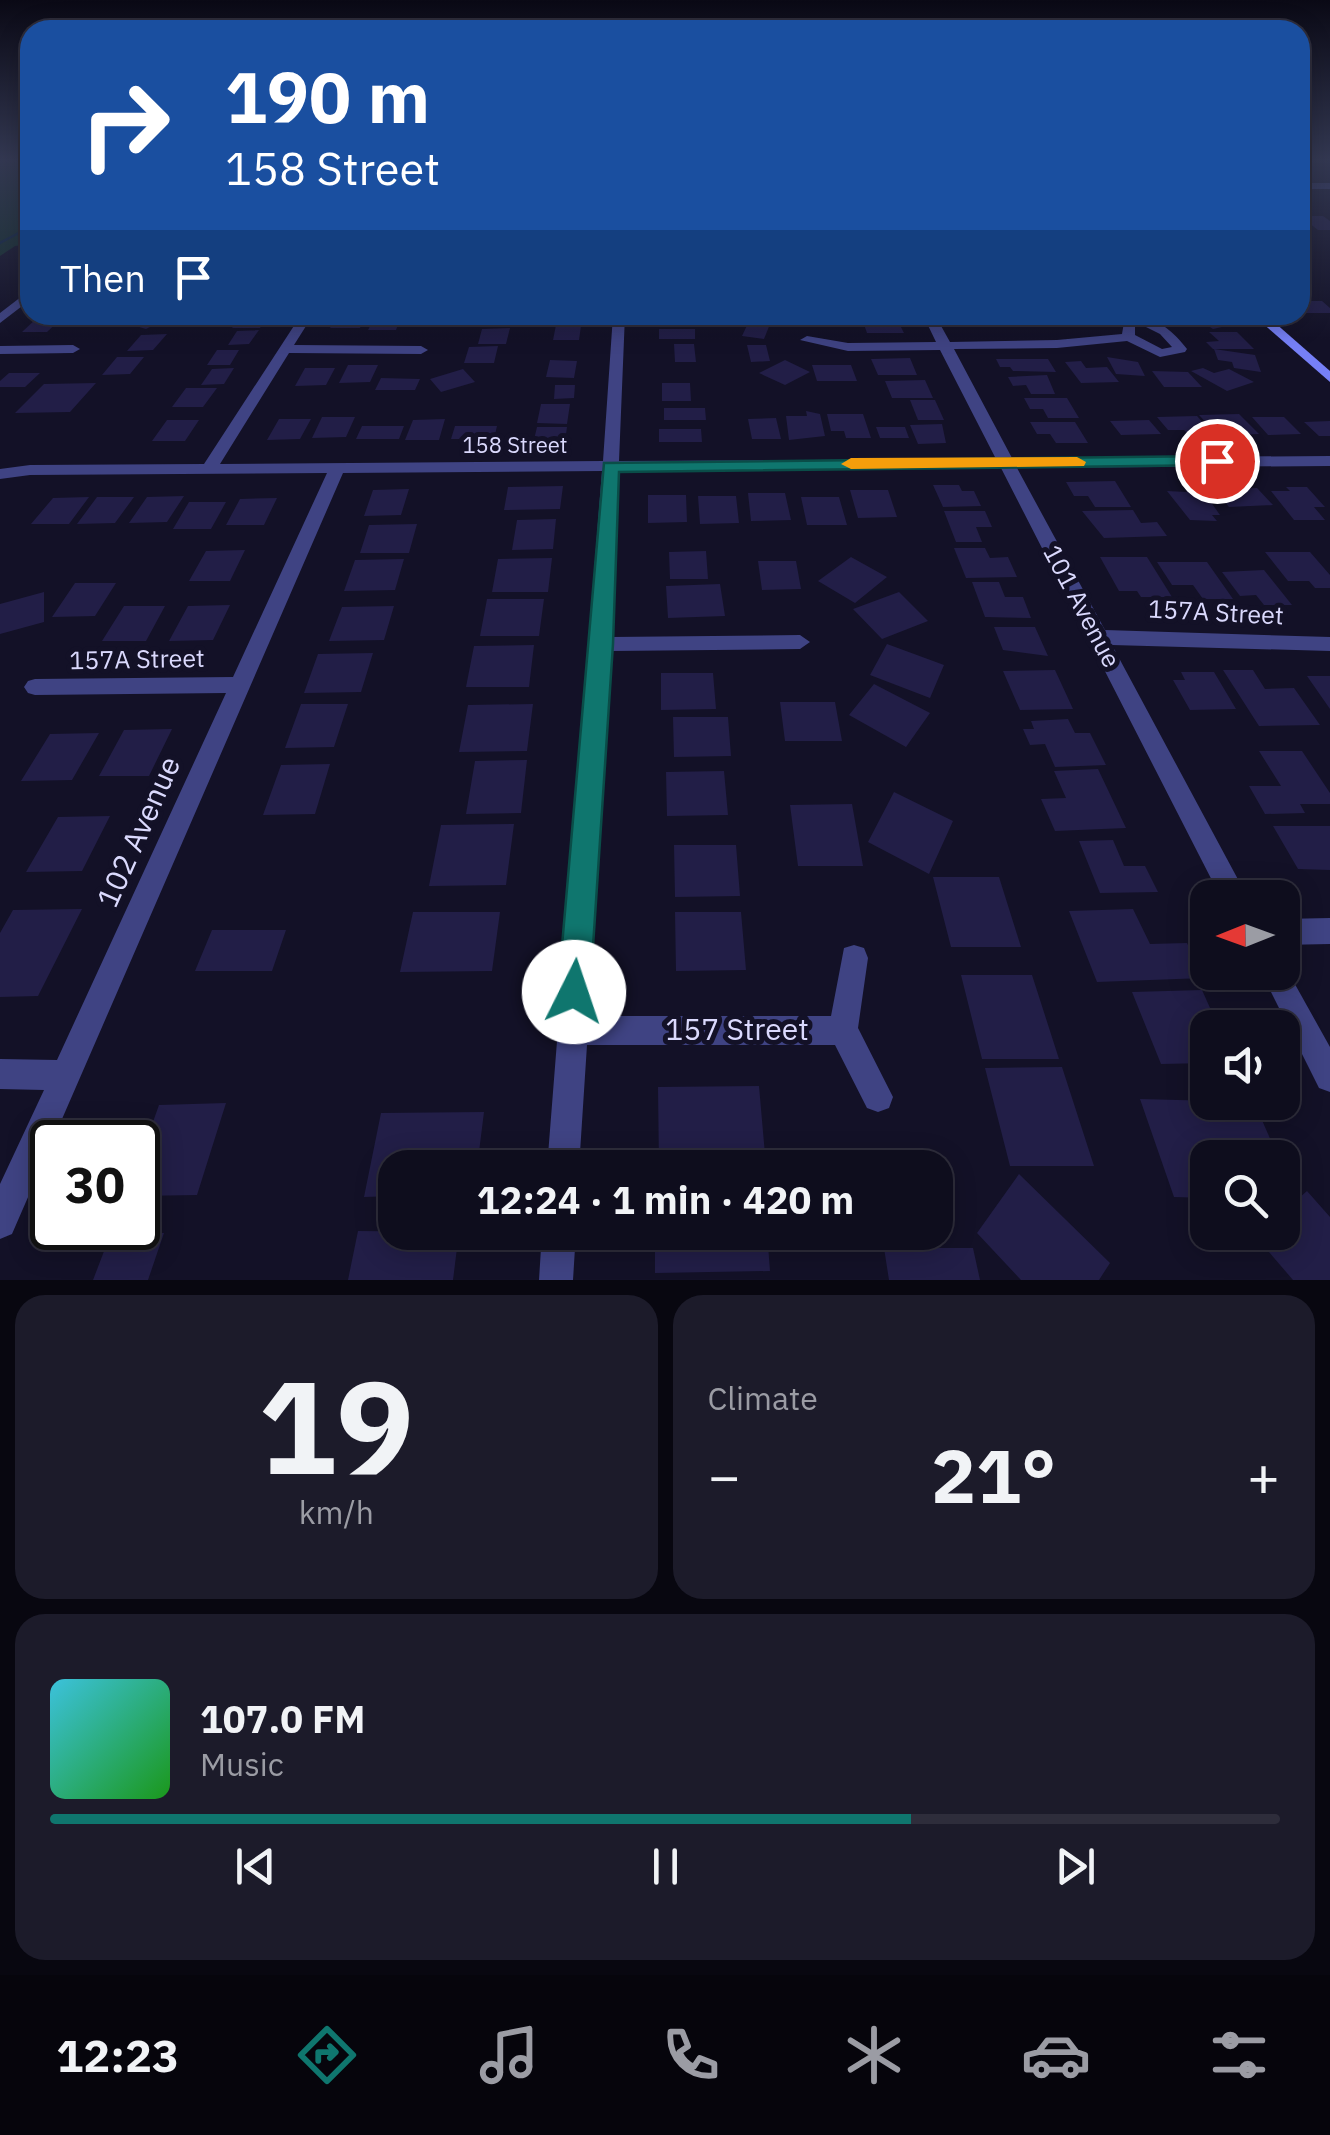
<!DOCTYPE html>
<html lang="en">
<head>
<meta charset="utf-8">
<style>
	:root { --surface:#0e0d1d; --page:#1c1b2a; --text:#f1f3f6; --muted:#9b9ca4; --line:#2e2d3b; --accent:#0f766e }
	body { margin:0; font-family:"IBM Plex Sans",sans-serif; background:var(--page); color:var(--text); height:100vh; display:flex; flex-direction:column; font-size:38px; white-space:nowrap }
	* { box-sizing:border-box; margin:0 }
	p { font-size:32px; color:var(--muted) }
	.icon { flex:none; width:55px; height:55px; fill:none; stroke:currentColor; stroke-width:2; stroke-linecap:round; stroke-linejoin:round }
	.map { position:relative; height:1280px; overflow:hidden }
	.panel { display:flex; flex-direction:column; gap:15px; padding:15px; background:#080710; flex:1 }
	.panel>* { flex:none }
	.top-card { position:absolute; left:20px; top:20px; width:1290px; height:305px; border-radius:30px; box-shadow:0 5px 25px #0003,0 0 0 2px var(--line); background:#1a4fa0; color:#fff; overflow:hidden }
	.needle { width:65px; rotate:269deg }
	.controls { position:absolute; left:1190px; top:880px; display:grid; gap:20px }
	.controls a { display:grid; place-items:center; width:110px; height:110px; border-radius:20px; background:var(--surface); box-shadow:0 5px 25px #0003,0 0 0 2px var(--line); font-size:50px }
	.speed { position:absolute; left:30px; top:1120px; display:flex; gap:20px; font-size:50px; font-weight:700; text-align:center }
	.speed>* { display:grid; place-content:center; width:130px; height:130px; border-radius:50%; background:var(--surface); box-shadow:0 5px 25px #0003,0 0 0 2px var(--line); line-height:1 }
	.speed .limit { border:5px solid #111; border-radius:15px; background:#fff; color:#111 }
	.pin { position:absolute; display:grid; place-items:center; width:85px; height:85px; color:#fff; margin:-42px; border:5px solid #fff; border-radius:50%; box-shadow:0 2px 10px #0007 }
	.me { position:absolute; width:110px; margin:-55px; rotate:4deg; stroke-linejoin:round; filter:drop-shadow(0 0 8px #0008) }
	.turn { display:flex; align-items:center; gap:35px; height:210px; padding:0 40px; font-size:45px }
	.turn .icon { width:130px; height:130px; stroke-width:2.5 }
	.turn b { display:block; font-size:70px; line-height:85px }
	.then { display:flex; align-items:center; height:95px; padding:0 40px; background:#0003; gap:20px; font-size:38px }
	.big { font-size:75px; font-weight:700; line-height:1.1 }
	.panel .card { flex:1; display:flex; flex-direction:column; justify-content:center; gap:15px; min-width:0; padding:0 35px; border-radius:30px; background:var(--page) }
	.panel .dial { align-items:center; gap:0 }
	.dial b { font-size:130px; line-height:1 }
	.song { display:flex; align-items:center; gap:30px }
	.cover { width:120px; height:120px; border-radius:15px; background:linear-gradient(135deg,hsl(190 70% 55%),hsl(120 70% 35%)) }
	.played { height:10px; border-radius:5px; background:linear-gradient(90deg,var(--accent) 70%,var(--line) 70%) }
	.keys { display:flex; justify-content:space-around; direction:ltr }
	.heat { display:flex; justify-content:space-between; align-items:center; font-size:55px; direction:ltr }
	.panel .tiles { flex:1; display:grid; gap:15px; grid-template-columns:1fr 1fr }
	.card:last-child { grid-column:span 2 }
	.trip { position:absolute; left:378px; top:1150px; width:575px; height:100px; border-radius:30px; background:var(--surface); box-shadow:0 5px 25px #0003,0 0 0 2px var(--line); font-weight:700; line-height:100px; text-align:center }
	.menu { display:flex; height:160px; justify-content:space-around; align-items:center; background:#06050c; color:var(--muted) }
	.menu .icon { width:70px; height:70px }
	.menu .on { color:var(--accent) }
	.menu b { font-size:45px; color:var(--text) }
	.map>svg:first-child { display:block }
</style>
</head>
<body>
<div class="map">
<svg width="1330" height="1280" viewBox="0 0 1330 1280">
	<rect width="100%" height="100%" fill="#131127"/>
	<!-- green -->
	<path fill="#15312d" d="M0 160H30V244L15 246 0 256Z"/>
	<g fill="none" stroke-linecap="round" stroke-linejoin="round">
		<!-- stream -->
		<path stroke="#0e2744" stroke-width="2.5" d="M0 243 30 227"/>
	</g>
	<!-- building -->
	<path fill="#221e47" d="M1300 216H1323L1330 221V230H1318Z
		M1300 301H1322L1330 308V313H1306L1300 308Z
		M131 315H164L170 317 146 329 119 321Z
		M242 315H269L260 328H232Z
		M338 315H366L360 328H330Z
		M402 315 396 330H368L375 316Z
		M1213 315 1231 325 1213 329 1204 323 1194 325 1178 316Z
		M38 317H63L47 332H22Z
		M84 317H113L104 327H75Z
		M862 319H897L904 333H867Z
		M749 321 770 324 764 339 742 336Z
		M556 325 581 326 579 340H553Z
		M510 328 506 344H478L482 329Z
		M659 329H695V339H659Z
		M259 330 249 344 228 345 237 331Z
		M1209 332H1237L1254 349H1213L1206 342 1219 341Z
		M167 334 153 350 127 351 141 335Z
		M674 344H694L696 362H675Z
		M747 345H766L770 361 751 362Z
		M498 346 494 363H464L469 347Z
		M1214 349 1255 355 1261 372 1234 368 1232 362 1218 360Z
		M217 350H239L230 365H207Z
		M117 357H144L130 374 102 375Z
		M1107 357 1138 362 1145 376 1116 374Z
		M910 358 917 375H878L871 359Z
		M996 359H1048L1056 372 1013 371 1010 367H1000Z
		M550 360 577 361 574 378 546 377Z
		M785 360 810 372 785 385 759 373Z
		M1081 361 1086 368 1107 367 1119 382 1081 383 1065 362Z
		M348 365H378L370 382 339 383Z
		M812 365H851L857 381H817Z
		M234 368 224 384 201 385 212 369Z
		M305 368H335L326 385 295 386Z
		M1203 368 1214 373 1229 369 1254 382 1227 391 1191 371Z
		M463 369 475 382 441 392 430 379Z
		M1152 371 1188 372 1202 387H1164Z
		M9 373H40L25 387H0V381Z
		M1047 375 1055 394H1031L1026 385 1013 386 1008 377Z
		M381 378 420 379 415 390H375Z
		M925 380 933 398H892L885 381Z
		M96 383 70 412 15 413 44 384Z
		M662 383H690L691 401H662Z
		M555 385H575L574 398 554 399Z
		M186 388H217L203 407H172Z
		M1024 398H1067L1079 418H1048L1043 409H1030Z
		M910 400H935L944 420H918Z
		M541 404H570L567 424 537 423Z
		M664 408H705L706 420H664Z
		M806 411 820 414 825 436 789 440 786 416H807Z
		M827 414H863L871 438H846L844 431H831Z
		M1239 414 1259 434 1234 435 1227 427 1211 428 1199 415Z
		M1197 416 1216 437H1191L1184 430H1168L1157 417Z
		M322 417H355L346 437 312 438Z
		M1252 417H1284L1301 434 1268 435Z
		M776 418 781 439H752L748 419Z
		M279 419H311L300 439 267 440Z
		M445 419 439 440H405L413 420Z
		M167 420H199L185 441H152Z
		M1149 420 1161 434 1121 435 1110 421Z
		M1330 421V436H1319L1304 422Z
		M1030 422H1075L1088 443H1056L1050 434H1037Z
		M942 424 946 443 918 444 910 425Z
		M362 426H404L399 439H356Z
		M455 426H497L494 439H451Z
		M537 427H567L564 449 532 448Z
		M876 427H905L909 438H880Z
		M659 429H701L702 442H659Z
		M1115 481 1131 507H1095L1088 496H1074L1066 482Z
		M933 485H959L962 491H974L981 506 943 507Z
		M563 486 560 509 504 510 508 487Z
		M1286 487H1307L1325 507H1314L1325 520H1294L1271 491H1290Z
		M1185 488H1201L1220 515H1212L1217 521 1190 520 1167 491 1187 492Z
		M1257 488 1273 505 1229 507 1215 490Z
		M409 489 401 515 364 516 373 490Z
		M850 490H888L897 517 858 518Z
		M748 493H785L791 520 751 521Z
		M648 495H686L687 522 648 523Z
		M184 496 167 522 129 523 147 497Z
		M698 496H736L739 523 700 524Z
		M89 497 69 524H31L53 498Z
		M97 497H134L115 523 77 524Z
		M801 497H839L847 525H807Z
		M277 498 264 525H226L240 499Z
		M189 502H226L211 529H173Z
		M1133 510 1141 523 1157 522 1167 536 1104 538 1082 511Z
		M944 511H985L992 527H976L982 542H956Z
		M556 519 553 549 512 550 517 520Z
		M417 524 409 553H360L369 525Z
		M954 548H985L990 558 1008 557 1017 577 966 578Z
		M245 550 230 581H189L206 551Z
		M706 551 708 579H670L669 552Z
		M1265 552H1310L1330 575V588H1315L1309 581H1288Z
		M851 557 887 577 855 603 818 581Z
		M1100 557H1147L1172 597H1141L1137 591H1119Z
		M552 558 548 592H492L498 559Z
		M404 559 395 590 344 591 355 560Z
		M758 561H796L801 589 762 590Z
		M1157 562H1207L1233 599H1203L1193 585H1172Z
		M1264 570 1292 605H1264L1256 595 1240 596 1222 572Z
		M972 582H999L1005 597H1023L1031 618 985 617Z
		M75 583H116L95 616 52 617Z
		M720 584 725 616 668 618 666 586Z
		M44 592V622L0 634V604Z
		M899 592 928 621 882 639 853 609Z
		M487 599H544L539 636H480Z
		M230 605 213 640 169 641 188 606Z
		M124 606H165L146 641H102Z
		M394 606 384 640 329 641 342 607Z
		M994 627H1035L1048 656 1003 650Z
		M887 644 944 665 930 698 870 675Z
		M534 645 529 687H466L474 646Z
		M373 653 361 692 304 693 318 654Z
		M1055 670 1073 709 1020 710 1003 671Z
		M1223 670H1253L1265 689 1294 688 1320 725 1259 726Z
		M1181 672H1214L1236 709 1190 710 1173 680H1185Z
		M661 673H713L716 709 661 710Z
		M1307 676H1330V709Z
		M874 684 930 713 906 747 849 715Z
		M780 702H835L842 741H785Z
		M301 704H348L334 747 285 748Z
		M533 704 527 751 459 752 468 705Z
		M673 717H728L731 756 674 757Z
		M1068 719 1075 733H1090L1106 765 1055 767 1045 744 1030 745 1023 729H1034L1031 721Z
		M172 729 149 776H99L124 730Z
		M99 733 72 780 21 781 50 734Z
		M1259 751H1302L1330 793V804H1300L1305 813 1265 814 1249 786H1281Z
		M527 760 521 813 466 814 475 761Z
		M330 764 315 814 263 815 281 765Z
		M1098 769 1126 828 1055 831 1041 799 1066 798 1054 771Z
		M724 771 728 815 667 816 666 772Z
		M894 792 953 821 929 874 868 842Z
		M852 804 863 866H798L790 805Z
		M110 816 82 871 26 872 58 817Z
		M514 824 506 885 429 886 441 825Z
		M1273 826H1330V870L1298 869Z
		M1113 840 1124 866H1145L1158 892 1100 893 1079 841Z
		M674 845H736L740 896 675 897Z
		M933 877H999L1021 947H951Z
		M82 909 38 996 0 997V933L13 910Z
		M1133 909 1150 944 1187 943 1204 978 1097 982 1069 911Z
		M413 912H500L492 971 400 972Z
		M675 912H741L746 970 676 971Z
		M212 930H286L272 971H195Z
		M961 975H1032L1059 1059H982Z
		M1202 990 1219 1028H1208V1063L1161 1064 1132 992Z
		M1062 1067 1094 1166H1010L985 1068Z
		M759 1086 766 1166 659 1167 658 1087Z
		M1140 1099 1254 1102 1272 1143H1219L1224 1158H1208V1198L1174 1197Z
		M226 1103 197 1195 138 1196V1164L159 1105Z
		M484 1112 477 1168H395V1196L364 1197 381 1113Z
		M1019 1174 1110 1263 1099 1280H1021L977 1233Z
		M1307 1191 1330 1217V1280H1293L1256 1237 1261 1232H1282V1213Z
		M358 1231 459 1232 453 1280H348Z
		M655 1232H767L770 1271 655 1273Z
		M111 1233H164L148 1280H93Z
		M884 1248H973L980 1280H889Z"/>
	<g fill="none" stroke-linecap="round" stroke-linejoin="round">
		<!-- street -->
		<path fill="#3f4383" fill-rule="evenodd" d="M1300 183H1330V189H1300Z
			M30 290V300L0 323V313Z
			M301 315H313L294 345 421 346 428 350 421 354 289 353 220 464 603 461 613 315H625L619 461 996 459 940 350 848 351 800 340 807 336 848 343 936 342 923 315H935L950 342 1057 340 1122 334 1124 322C1152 313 1170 327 1187 349L1185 352 1160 357 1127 341 1057 348 954 349 1012 458 1330 456V466L1017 468 1105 630 1330 637V651L1112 645 1248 898H1221L1001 468 619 471 611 637 800 635 810 642 800 649 611 651 588 1016H831L844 948 854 945 864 948 868 958 858 1028 893 1097 889 1108 878 1112 867 1108 835 1045H587L579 1168H547L602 471 343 473 12 1234 0 1239V1184L44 1090 0 1089V1059L57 1060 226 693 35 695 28 693 24 687 28 681 35 679 233 677 327 473 30 475 0 479V469L30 465 204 464ZM1144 326 1160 334 1172 347 1162 349 1135 335V327Z
			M0 346 73 345 80 349 73 353 0 354Z
			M1330 918V944L1282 945V919Z
			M1282 961 1330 1047V1092L1319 1088 1261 972H1282Z
			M542 1232H576L573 1280H539Z"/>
		<!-- secondary -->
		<path fill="#7680f7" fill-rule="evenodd" d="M1253 315H1266L1330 371V382Z"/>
	</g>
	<!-- sky -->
	<linearGradient id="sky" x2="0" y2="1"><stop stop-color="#0a0915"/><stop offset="0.47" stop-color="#333852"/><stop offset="1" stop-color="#333852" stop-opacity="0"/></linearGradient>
	<rect width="1330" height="339" fill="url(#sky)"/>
	<!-- route -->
	<path fill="#0f766e" stroke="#0a4d48" stroke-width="2.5" d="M1217 456 1224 457V465L619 472 613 644 590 992 586 1004 574 1008 563 1004 558 992 604 463Z"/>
	<!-- slow -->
	<path fill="#f59e0b" d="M1077 457 1086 462 1084 466 851 469 841 464 851 458Z"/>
	<g text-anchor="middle" stroke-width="10" stroke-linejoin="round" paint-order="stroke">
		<!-- far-street labels -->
		<g font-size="22" fill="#dad9fd" stroke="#131127">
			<text x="515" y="453">158 Street</text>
		</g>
		<!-- street labels -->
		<g font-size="25" fill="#dad9fd" stroke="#131127">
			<text transform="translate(1082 606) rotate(62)" y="9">101 Avenue</text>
			<text transform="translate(1216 612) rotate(3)" y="9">157A Street</text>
			<text transform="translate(137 659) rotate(-1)" y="9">157A Street</text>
		</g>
		<!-- near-street labels -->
		<g font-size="30" fill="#dad9fd" stroke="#131127">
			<text transform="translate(139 832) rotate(-66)" y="10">102 Avenue</text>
			<text x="737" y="1040">157 Street</text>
		</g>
	</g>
</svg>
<div class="controls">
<a><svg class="needle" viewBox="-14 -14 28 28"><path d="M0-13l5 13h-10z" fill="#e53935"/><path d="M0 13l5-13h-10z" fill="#9b9ca4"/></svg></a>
<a><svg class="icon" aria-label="sound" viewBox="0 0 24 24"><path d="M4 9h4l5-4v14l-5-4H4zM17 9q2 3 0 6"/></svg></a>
<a><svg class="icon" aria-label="search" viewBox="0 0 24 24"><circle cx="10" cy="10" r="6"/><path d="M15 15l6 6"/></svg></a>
</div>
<div class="speed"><div class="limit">30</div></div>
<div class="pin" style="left:1217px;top:461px;background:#d93025"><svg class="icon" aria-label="arrive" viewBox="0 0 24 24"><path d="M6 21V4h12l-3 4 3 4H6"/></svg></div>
<svg class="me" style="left:574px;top:992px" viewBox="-20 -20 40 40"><circle r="19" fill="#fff"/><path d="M0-13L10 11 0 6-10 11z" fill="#0f766e"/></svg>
<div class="trip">12:24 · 1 min · 420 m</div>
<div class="top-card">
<div class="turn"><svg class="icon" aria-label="right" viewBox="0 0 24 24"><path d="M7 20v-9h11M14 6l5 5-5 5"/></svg><div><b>190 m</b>158 Street</div></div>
<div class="then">Then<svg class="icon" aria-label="arrive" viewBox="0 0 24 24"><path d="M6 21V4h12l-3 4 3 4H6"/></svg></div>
</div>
</div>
<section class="panel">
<div class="tiles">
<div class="card dial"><b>19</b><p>km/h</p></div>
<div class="card"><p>Climate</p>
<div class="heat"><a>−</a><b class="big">21°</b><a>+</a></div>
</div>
<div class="card">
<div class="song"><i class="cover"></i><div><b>107.0 FM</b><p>Music</p></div></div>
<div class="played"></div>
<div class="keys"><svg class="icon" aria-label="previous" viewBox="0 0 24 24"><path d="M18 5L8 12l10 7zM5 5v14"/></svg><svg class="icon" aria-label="pause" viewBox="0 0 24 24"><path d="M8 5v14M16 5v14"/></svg><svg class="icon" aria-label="next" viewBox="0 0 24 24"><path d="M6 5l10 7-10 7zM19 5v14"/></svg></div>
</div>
</div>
</section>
<nav class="menu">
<b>12:23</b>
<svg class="icon on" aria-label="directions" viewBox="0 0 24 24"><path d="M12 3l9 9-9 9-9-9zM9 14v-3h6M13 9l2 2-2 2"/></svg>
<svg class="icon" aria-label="music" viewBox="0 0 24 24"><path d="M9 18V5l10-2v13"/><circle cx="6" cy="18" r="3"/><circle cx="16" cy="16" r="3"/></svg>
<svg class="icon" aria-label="phone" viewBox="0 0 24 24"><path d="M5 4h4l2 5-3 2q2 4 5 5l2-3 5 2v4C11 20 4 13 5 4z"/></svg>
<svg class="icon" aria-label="climate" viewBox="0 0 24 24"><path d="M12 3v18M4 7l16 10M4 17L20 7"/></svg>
<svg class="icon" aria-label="car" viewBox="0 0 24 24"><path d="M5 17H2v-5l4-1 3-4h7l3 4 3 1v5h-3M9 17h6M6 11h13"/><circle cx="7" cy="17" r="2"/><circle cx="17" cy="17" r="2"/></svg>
<svg class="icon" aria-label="filters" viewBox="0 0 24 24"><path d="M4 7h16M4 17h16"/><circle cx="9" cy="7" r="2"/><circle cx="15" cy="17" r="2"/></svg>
</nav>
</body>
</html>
